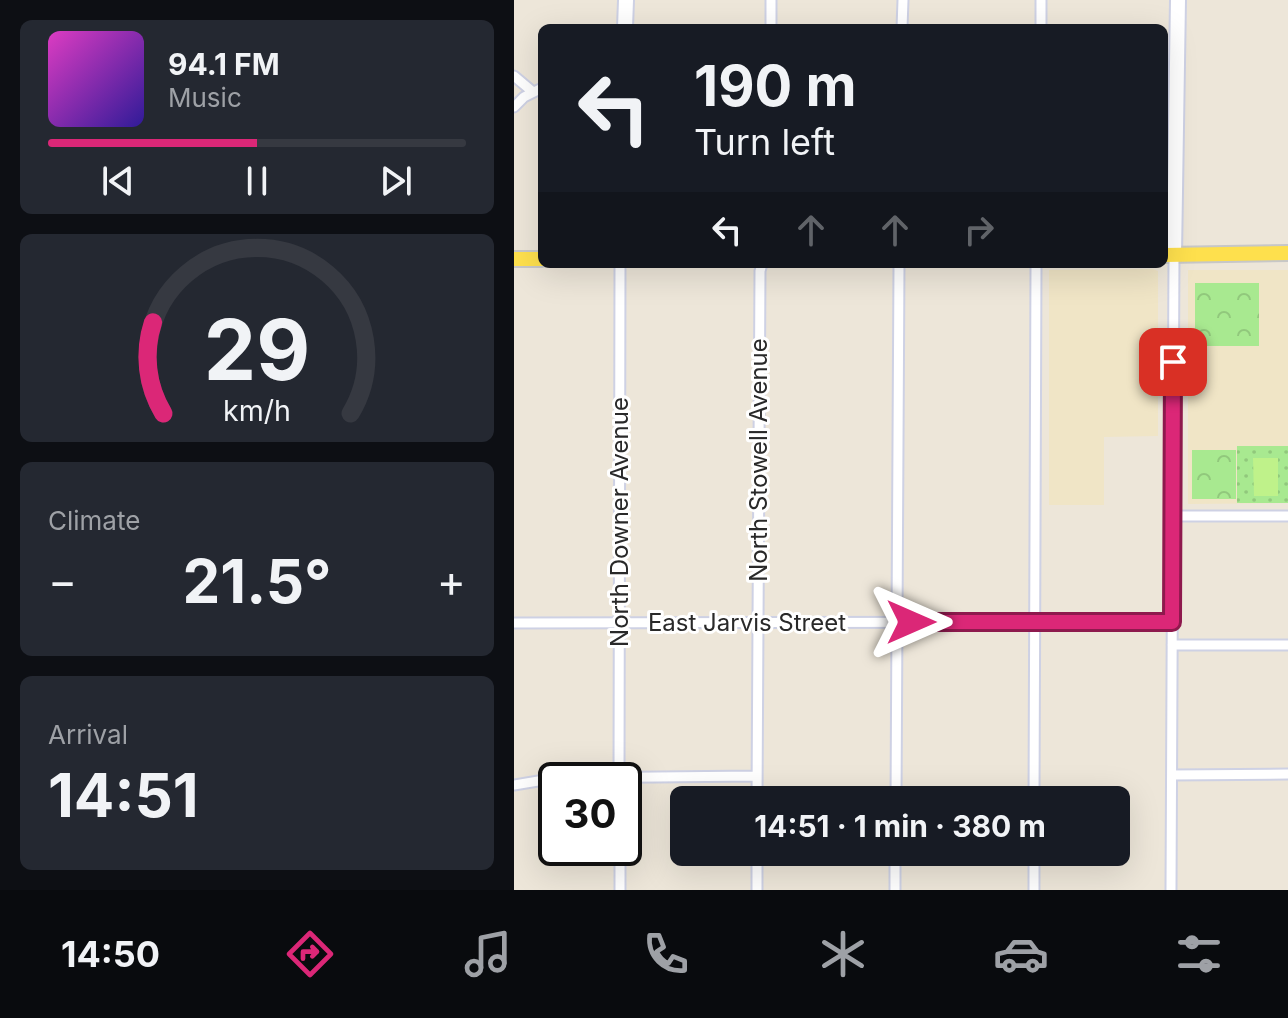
<!DOCTYPE html>
<html lang="en">
<head>
<meta charset="utf-8">
<style>
	:root { --surface:#171b24; --page:#242831; --text:#f1f3f6; --muted:#9ea1a6; --line:#363941; --accent:#db2777 }
	body { margin:0; font-family:Inter,sans-serif; background:var(--page); color:var(--text); height:100vh; display:flex; flex-direction:column; font-size:30px; white-space:nowrap }
	* { box-sizing:border-box; margin:0 }
	p { font-size:26px; color:var(--muted) }
	.icon { flex:none; width:44px; height:44px; fill:none; stroke:currentColor; stroke-width:2; stroke-linecap:round; stroke-linejoin:round }
	.map { position:relative; flex:1; overflow:hidden }
	.drawer { display:flex; flex-direction:column; gap:20px; padding:20px; background:#0d0f14; width:514px }
	.drawer>* { flex:none }
	.guide { position:absolute; left:24px; top:24px; width:630px; height:244px; border-radius:12px; box-shadow:0 8px 32px #0002; background:#171b24; color:var(--text); overflow:hidden }
	.speed { position:absolute; left:24px; top:762px; display:flex; gap:16px; font-size:40px; font-weight:700; text-align:center }
	.speed>* { display:grid; place-content:center; width:104px; height:104px; border-radius:50%; background:var(--surface); box-shadow:0 8px 32px #0002; line-height:1 }
	.speed .limit { border:4px solid #111; border-radius:12px; background:#fff; color:#111 }
	.pin { position:absolute; display:grid; place-items:center; width:68px; height:68px; color:#fff; margin:-34px; border-radius:16px; box-shadow:0 4px 12px #0006 }
	.me { position:absolute; width:88px; margin:-44px; rotate:90deg; stroke-linejoin:round; filter:drop-shadow(0 0 6px #0008) }
	.turn { display:flex; align-items:center; gap:28px; height:168px; padding:0 24px; font-size:36px }
	.turn .icon { width:104px; height:104px; stroke-width:2.5 }
	.turn b { display:block; font-size:56px; line-height:68px }
	.lanes { display:flex; align-items:center; height:76px; padding:0 24px; background:#0003; justify-content:center; gap:40px; direction:ltr }
	.lanes .off { opacity:.35 }
	.big { font-size:60px; font-weight:700; line-height:1.1 }
	.drawer .widget { flex:1; display:flex; flex-direction:column; justify-content:center; gap:12px; min-width:0; padding:0 28px; border-radius:12px; background:var(--page) }
	.drawer .dial { align-items:center; gap:0 }
	.dial svg { height:208px; overflow:visible; fill:none; stroke:var(--line); stroke-width:7; stroke-linecap:round; text-anchor:middle }
	.dial text { fill:var(--text); stroke:none }
	.song { display:flex; align-items:center; gap:24px }
	.cover { width:96px; height:96px; border-radius:12px; background:linear-gradient(135deg,hsl(310 70% 55%),hsl(250 70% 35%)) }
	.played { height:8px; border-radius:4px; background:linear-gradient(90deg,var(--accent) 50%,var(--line) 50%) }
	.keys { display:flex; justify-content:space-around; direction:ltr }
	.heat { display:flex; justify-content:space-between; align-items:center; font-size:44px; direction:ltr }
	.trip { position:absolute; left:156px; top:786px; width:460px; height:80px; border-radius:12px; background:var(--surface); box-shadow:0 8px 32px #0002; font-weight:700; line-height:80px; text-align:center }
	.tab-bar { display:flex; height:128px; justify-content:space-around; align-items:center; background:#090b0e; color:var(--muted) }
	.tab-bar .icon { width:56px; height:56px }
	.tab-bar .selected { color:var(--accent) }
	.tab-bar b { font-size:36px; color:var(--text) }
	main { display:flex; flex:1; min-height:0 }
	.map>svg:first-child { display:block }
</style>
</head>
<body>
<main>
<section class="drawer">
<div class="widget">
<div class="song"><i class="cover"></i><div><b>94.1 FM</b><p>Music</p></div></div>
<div class="played"></div>
<div class="keys"><svg class="icon" aria-label="previous" viewBox="0 0 24 24"><path d="M18 5L8 12l10 7zM5 5v14"/></svg><svg class="icon" aria-label="pause" viewBox="0 0 24 24"><path d="M8 5v14M16 5v14"/></svg><svg class="icon" aria-label="next" viewBox="0 0 24 24"><path d="M6 5l10 7-10 7zM19 5v14"/></svg></div>
</div>
<div class="widget dial"><svg viewBox="0 0 100 80">
<path d="M14 69A42 42 0 1 1 86 69"/>
<path d="M14 69A42 42 0 0 1 10 34" stroke="#db2777"/>
<text x="50" y="56" font-size="32" font-weight="700">29</text>
<text x="50" y="72" font-size="11">km/h</text>
</svg></div>
<div class="widget"><p>Climate</p>
<div class="heat"><a>−</a><b class="big">21.5°</b><a>+</a></div>
</div>
<div class="widget"><p>Arrival</p><b class="big">14:51</b></div>
</section>
<div class="map">
<svg width="774" height="890" viewBox="0 0 774 890">
	<defs>
		<pattern id="grass-dots" width="8" height="8" patternUnits="userSpaceOnUse" patternTransform="scale(2)"><rect width="8" height="8" fill="#a8e990"/><path d="M2 2h.1M6 6h.1" fill="none" stroke="#91c87c" stroke-width="1.8" stroke-linecap="round"/></pattern>
		<pattern id="park-crowns" width="20" height="18" patternUnits="userSpaceOnUse" patternTransform="scale(2)"><rect width="20" height="18" fill="#a8e990"/><path d="M2 6a3 3 0 1 1 6 0M12 15a3 3 0 1 1 6 0" fill="none" stroke="#91c87c"/></pattern>
	</defs>
	<rect width="100%" height="100%" fill="#ede6d9"/>
	<!-- education -->
	<path fill="#f0e5c6" d="M639 269 644 271V436L590 437V505H535V270Z
		M674 270H774V503L674 504Z"/>
	<!-- grass -->
	<path fill="url(#grass-dots)" d="M723 446H774V503H723Z"/>
	<!-- park -->
	<path fill="url(#park-crowns)" d="M681 283H745V346H688L681 338Z
		M678 450H722V499H678Z"/>
	<!-- pitch -->
	<path fill="#bff28a" d="M739 458H764V496H740Z"/>
	<g fill="none" stroke-linecap="round" stroke-linejoin="round">
		<defs>
			<path id="street" d="M257 28V0
				M388 28 389 0
				M527 28V0
				M0 76 19 92
				M0 107 10 97 28 88
				M659 516H774
				M0 623 658 622
				M658 645H774
				M658 775 774 774
				M105 780 106 264
				M0 785 42 778 243 776
				M243 800 246 271 248 264
				M382 800 385 264
				M520 800 522 264
				M106 848V890
				M243 852V890
				M381 890V852
				M520 890V852
				M657 890 660 255"/>
			<path id="secondary" d="M111 28 112 0
				M660 255 664 0"/>
			<path id="primary" d="M650 255 774 253
				M0 259H28"/>
		</defs>
		<!-- street casing -->
		<use href="#street" stroke="#ced1e4" stroke-width="13"/>
		<!-- secondary casing -->
		<use href="#secondary" stroke="#ced1e4" stroke-width="18"/>
		<!-- primary casing -->
		<use href="#primary" stroke="#c7c7c7" stroke-width="18"/>
		<!-- street -->
		<use href="#street" stroke="#fff" stroke-width="9"/>
		<!-- secondary -->
		<use href="#secondary" stroke="#fff" stroke-width="14"/>
		<!-- primary -->
		<use href="#primary" stroke="#fee04d" stroke-width="14"/>
	</g>
	<g fill="none" stroke-linecap="round" stroke-linejoin="round">
		<defs>
			<path id="route" d="M397 622H658L659 362"/>
		</defs>
		<!-- route casing -->
		<use href="#route" stroke="#8e194d" stroke-width="20"/>
		<!-- route -->
		<use href="#route" stroke="#db2777" stroke-width="14"/>
	</g>
	<g text-anchor="middle" stroke-width="6" stroke-linejoin="round" paint-order="stroke">
		<!-- street labels -->
		<g font-size="24" fill="#292929" stroke="#fff">
			<text transform="translate(245 460) rotate(-90)" y="8">North Stowell Avenue</text>
			<text transform="translate(106 522) rotate(-90)" y="8">North Downer Avenue</text>
			<text x="233" y="631">East Jarvis Street</text>
		</g>
	</g>
</svg>
<div class="speed"><div class="limit">30</div></div>
<div class="pin" style="left:659px;top:362px;background:#d93025"><svg class="icon" aria-label="arrive" viewBox="0 0 24 24"><path d="M6 21V4h12l-3 4 3 4H6"/></svg></div>
<svg class="me" style="left:397px;top:622px" viewBox="-20 -20 40 40"><path d="M0-17L14 15 0 8-14 15z" fill="#db2777" stroke="#fff" stroke-width="4"/></svg>
<div class="trip">14:51 · 1 min · 380 m</div>
<div class="guide">
<div class="turn"><svg class="icon" aria-label="left" viewBox="0 0 24 24"><path d="M17 20v-9H6M10 6l-5 5 5 5"/></svg><div><b>190 m</b>Turn left</div></div>
<div class="lanes"><svg class="icon" aria-label="left" viewBox="0 0 24 24"><path d="M17 20v-9H6M10 6l-5 5 5 5"/></svg><svg class="icon off" aria-label="ahead" viewBox="0 0 24 24"><path d="M12 20V5M6 11l6-6 6 6"/></svg><svg class="icon off" aria-label="ahead" viewBox="0 0 24 24"><path d="M12 20V5M6 11l6-6 6 6"/></svg><svg class="icon off" aria-label="right" viewBox="0 0 24 24"><path d="M7 20v-9h11M14 6l5 5-5 5"/></svg></div>
</div>
</div>
</main>
<nav class="tab-bar">
<b>14:50</b>
<svg class="icon selected" aria-label="directions" viewBox="0 0 24 24"><path d="M12 3l9 9-9 9-9-9zM9 14v-3h6M13 9l2 2-2 2"/></svg>
<svg class="icon" aria-label="music" viewBox="0 0 24 24"><path d="M9 18V5l10-2v13"/><circle cx="6" cy="18" r="3"/><circle cx="16" cy="16" r="3"/></svg>
<svg class="icon" aria-label="phone" viewBox="0 0 24 24"><path d="M5 4h4l2 5-3 2q2 4 5 5l2-3 5 2v4C11 20 4 13 5 4z"/></svg>
<svg class="icon" aria-label="climate" viewBox="0 0 24 24"><path d="M12 3v18M4 7l16 10M4 17L20 7"/></svg>
<svg class="icon" aria-label="car" viewBox="0 0 24 24"><path d="M5 17H2v-5l4-1 3-4h7l3 4 3 1v5h-3M9 17h6M6 11h13"/><circle cx="7" cy="17" r="2"/><circle cx="17" cy="17" r="2"/></svg>
<svg class="icon" aria-label="filters" viewBox="0 0 24 24"><path d="M4 7h16M4 17h16"/><circle cx="9" cy="7" r="2"/><circle cx="15" cy="17" r="2"/></svg>
</nav>
</body>
</html>
